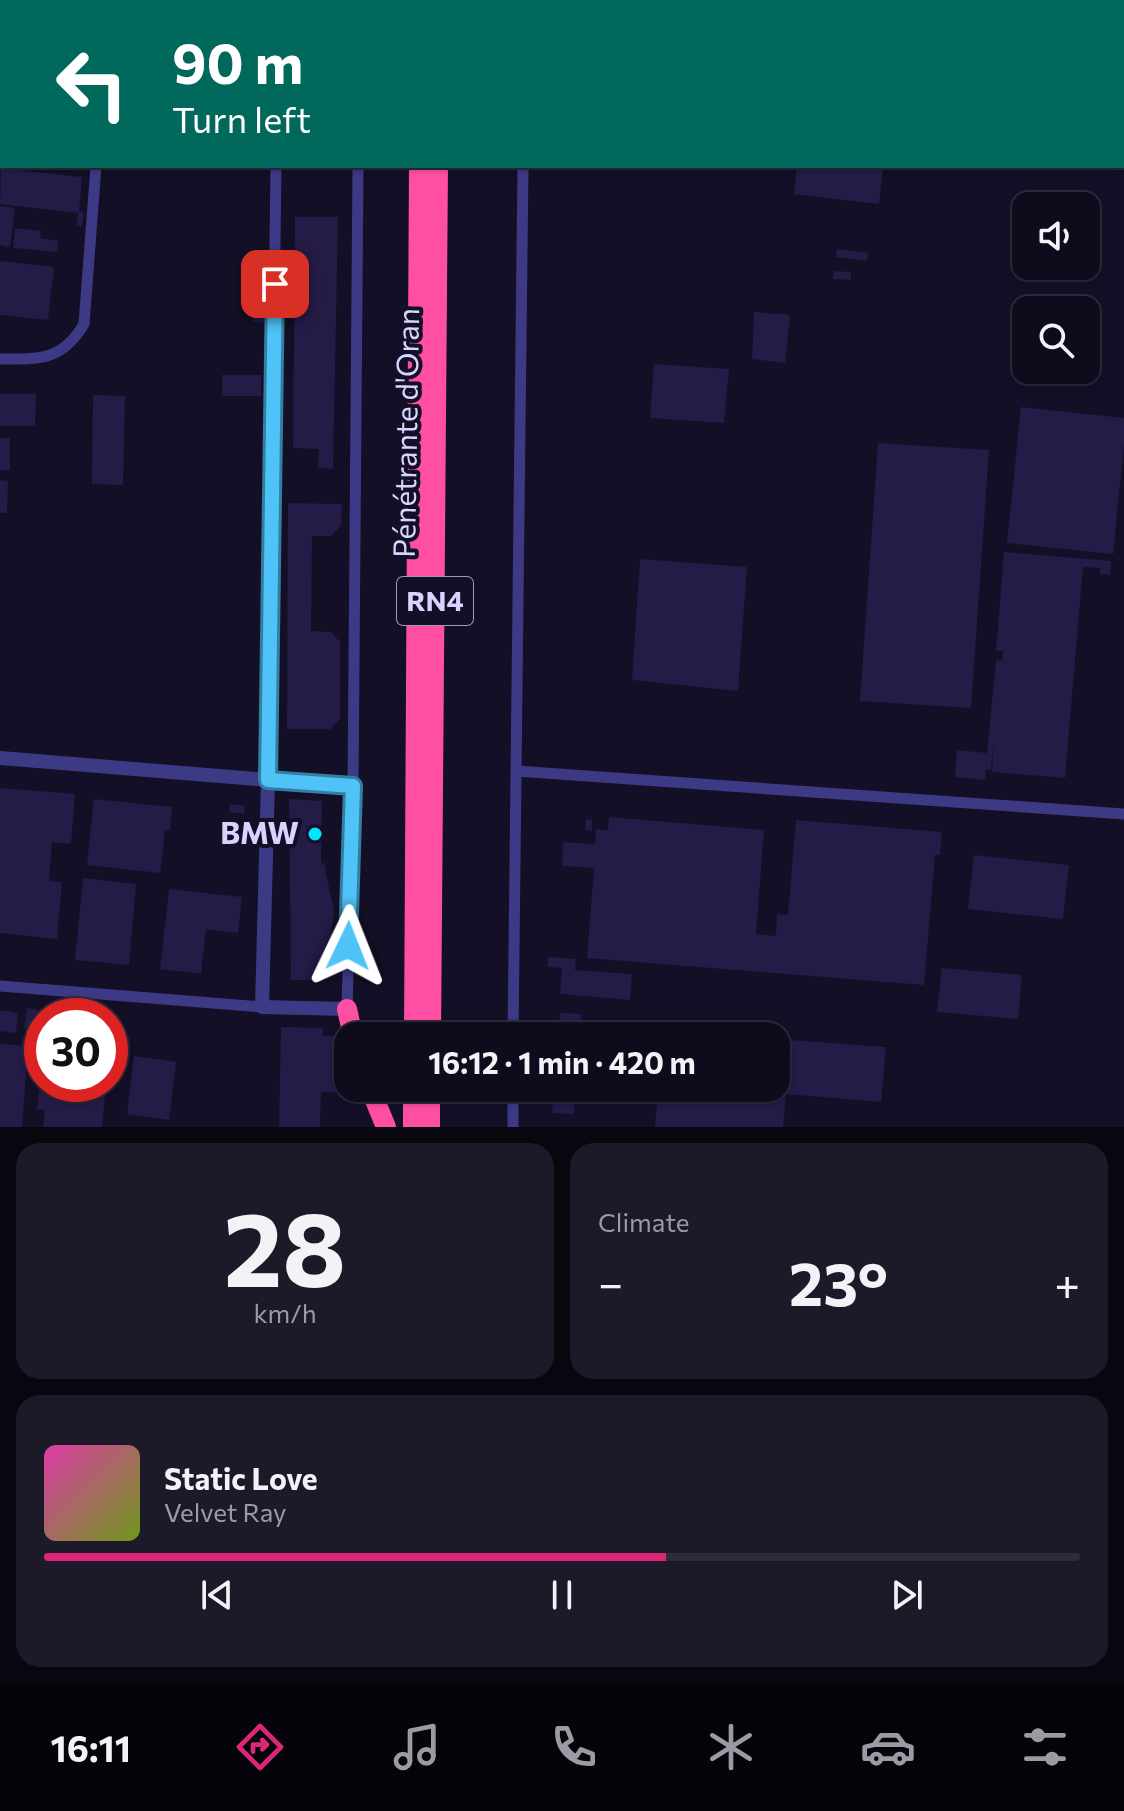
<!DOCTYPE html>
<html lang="en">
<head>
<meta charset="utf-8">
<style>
	:root { --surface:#0e0b1c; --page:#1c1929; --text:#f1f3f6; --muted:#9b9ba3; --line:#2e2b3b; --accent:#db2777 }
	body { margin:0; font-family:Commissioner,sans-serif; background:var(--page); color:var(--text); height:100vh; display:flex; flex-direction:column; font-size:30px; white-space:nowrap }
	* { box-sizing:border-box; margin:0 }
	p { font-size:26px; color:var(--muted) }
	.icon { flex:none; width:44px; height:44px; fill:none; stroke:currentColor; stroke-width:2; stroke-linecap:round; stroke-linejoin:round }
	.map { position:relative; height:1127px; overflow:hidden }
	.details { display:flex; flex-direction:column; gap:16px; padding:16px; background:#08060f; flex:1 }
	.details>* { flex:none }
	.guide { position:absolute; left:0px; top:0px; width:1124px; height:168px; box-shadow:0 2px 6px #0004,0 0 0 2px var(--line); background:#00695c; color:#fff; overflow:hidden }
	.tools { position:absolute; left:1012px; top:192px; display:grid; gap:16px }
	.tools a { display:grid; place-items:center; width:88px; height:88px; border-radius:16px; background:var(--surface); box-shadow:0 2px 6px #0004,0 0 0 2px var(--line); font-size:40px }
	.speed { position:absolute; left:24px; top:998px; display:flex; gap:16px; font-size:40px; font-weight:700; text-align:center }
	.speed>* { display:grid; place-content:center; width:104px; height:104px; border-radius:50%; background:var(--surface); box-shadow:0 2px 6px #0004,0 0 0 2px var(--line); line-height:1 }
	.speed .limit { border:12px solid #d22; background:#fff; color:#111 }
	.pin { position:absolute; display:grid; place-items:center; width:68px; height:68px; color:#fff; margin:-34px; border-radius:16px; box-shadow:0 4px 12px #0006 }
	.me { position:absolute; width:88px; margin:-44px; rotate:2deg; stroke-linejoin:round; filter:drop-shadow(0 0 6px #0008) }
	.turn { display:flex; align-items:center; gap:28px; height:168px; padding:0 40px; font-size:36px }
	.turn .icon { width:104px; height:104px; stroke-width:2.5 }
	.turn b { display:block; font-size:56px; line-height:68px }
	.big { font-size:60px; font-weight:700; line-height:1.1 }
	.details .card { flex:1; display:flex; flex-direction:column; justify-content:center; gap:12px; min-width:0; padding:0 28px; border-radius:24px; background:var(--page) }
	.details .dial { align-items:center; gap:0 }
	.dial b { font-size:104px; line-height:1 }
	.song { display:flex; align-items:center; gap:24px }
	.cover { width:96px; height:96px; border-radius:12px; background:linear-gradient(135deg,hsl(320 70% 55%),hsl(80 70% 35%)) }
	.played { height:8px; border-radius:4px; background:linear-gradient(90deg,var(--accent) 60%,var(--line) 60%) }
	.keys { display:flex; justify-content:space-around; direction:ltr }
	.heat { display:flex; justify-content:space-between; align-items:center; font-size:44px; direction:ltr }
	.details .tiles { flex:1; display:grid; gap:16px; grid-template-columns:1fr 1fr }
	.card:last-child { grid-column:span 2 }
	.trip { position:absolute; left:334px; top:1022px; width:456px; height:80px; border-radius:24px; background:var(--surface); box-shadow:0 2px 6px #0004,0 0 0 2px var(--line); font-weight:700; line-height:80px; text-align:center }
	.tab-bar { display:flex; height:128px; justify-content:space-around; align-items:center; background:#06040b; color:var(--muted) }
	.tab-bar .icon { width:56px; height:56px }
	.tab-bar .on { color:var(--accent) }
	.tab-bar b { font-size:36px; color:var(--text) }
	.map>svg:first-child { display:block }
</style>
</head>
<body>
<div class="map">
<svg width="1124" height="1127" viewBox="0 0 1124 1127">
	<rect width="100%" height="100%" fill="#130f26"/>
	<!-- building -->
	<path fill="#241b47" d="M231 166H253V170L231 168Z
		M797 166H883L879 204 794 194Z
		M1 168 82 177 79 212 84 213 82 226H76L78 213 0 204Z
		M0 206 15 208 10 247 0 245Z
		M295 217H338L333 469 318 468 319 449 293 448Z
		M15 228 41 231 40 238 58 241 57 252 13 248Z
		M837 249 868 253 867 261 836 257Z
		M0 261 54 267 48 320 0 315Z
		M834 271 851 272V280L833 279Z
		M253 290H265L264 323 253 322Z
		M754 312 790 315 785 363 752 359Z
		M654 364 729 369 724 423 650 418Z
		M222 375H261V396H222Z
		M0 394H36L35 426H0Z
		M93 395 125 396 123 485 92 484Z
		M1021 407 1124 418V445L1113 554 1007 543Z
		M0 438H10V470H0Z
		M878 443 989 450 971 708 860 701Z
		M0 480 8 481 7 513H0Z
		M288 503 342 504 341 526 331 536H312L311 631 331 632 340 642V718L331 729H287Z
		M1004 552 1111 561 1110 575 1100 574V568L1083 567 1065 778 992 772 994 740 991 770 986 769 985 780 955 777 957 750 987 753 996 660 1002 661 1003 651H996Z
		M640 559 747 567 738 691 632 680Z
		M0 788 75 794 71 844 52 842 49 881 62 882 57 939 0 933Z
		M94 799 172 807 170 830H165L160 873 87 865Z
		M289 799 322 801 321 863H324L334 912 329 949 320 980H291Z
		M230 804 245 806 244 814 229 812Z
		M609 817 764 830 756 934 776 936 777 914 788 915 796 820 942 832 940 855H935L924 985 587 958 594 868 562 866 563 842 595 844 596 829 608 830Z
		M586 819 592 820V831L585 830Z
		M974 855 1069 865 1063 919 968 909Z
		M83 878 136 884 129 965 75 960Z
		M169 889 242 897 238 933 206 929 201 974 160 969Z
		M548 957 576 959 575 970 632 974 630 1000 560 994 562 968 548 967Z
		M942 968 1022 975 1018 1019 937 1012Z
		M27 1008 38 1010 35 1029 24 1028Z
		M0 1010 18 1013 16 1033 0 1031Z
		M560 1013 581 1014 580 1036H558Z
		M281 1027 323 1028V1036H336L335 1092H321L320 1127H279Z
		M662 1030 705 1034V1036H662Z
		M776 1039 886 1047 881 1102 786 1094 783 1127H655L658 1088H776Z
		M0 1044 28 1046 22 1127H0Z
		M134 1056 176 1062 169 1120 127 1114Z
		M40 1084H106L102 1127H43L45 1110 37 1109Z
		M554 1088H576L574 1114 552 1113Z"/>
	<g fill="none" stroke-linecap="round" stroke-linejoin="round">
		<!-- minor -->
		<path stroke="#3d3a85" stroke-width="11" d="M109 2V0
			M276 2V0
			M358 2V0
			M525 2V0
			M276 166 268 780 353 786
			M0 359C40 359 62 361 84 324L96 166
			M516 771 1124 814
			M0 986 262 1007
			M347 1009 353 786 358 166
			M513 1036 523 166
			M513 1127V1088"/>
		<!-- tertiary -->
		<path stroke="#3d3a85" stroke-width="14" d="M0 758 268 780 262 1007 347 1009"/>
		<!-- motorway -->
		<path stroke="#ff4fa3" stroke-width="20" d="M420 2V0
			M440 2V0
			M347 1009 353 1036
			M414 1036 419 166
			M431 1036 438 166
			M370 1088 386 1127
			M413 1127V1088
			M430 1127V1088"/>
	</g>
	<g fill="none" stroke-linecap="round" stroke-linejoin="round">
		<defs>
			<path id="route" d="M275 284 268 780 353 786 348 946"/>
		</defs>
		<!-- route casing -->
		<use href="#route" stroke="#337fa1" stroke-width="20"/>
		<!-- route -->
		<use href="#route" stroke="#4fc3f7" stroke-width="14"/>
	</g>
	<!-- markers -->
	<circle fill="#00e5ff" stroke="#130f26" stroke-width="3" cx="315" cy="834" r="8"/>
	<g text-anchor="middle" stroke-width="8" stroke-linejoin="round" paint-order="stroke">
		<!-- shield labels -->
		<rect fill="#130f26" stroke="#9e99be" stroke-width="2" x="397" y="577" width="76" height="48" rx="6"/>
		<g font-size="28" font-weight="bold" fill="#d9d4ff">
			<text x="435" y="611">RN4</text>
		</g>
		<!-- street labels -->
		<g font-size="30" fill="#d9d4ff" stroke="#130f26">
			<text transform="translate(407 433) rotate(-89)" y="10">Pénétrante d'Oran</text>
		</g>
		<!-- poi labels -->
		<g font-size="30" font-weight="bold" fill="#d9d4ff" stroke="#130f26" text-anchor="end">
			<text x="299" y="844">BMW</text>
		</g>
	</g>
</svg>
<div class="tools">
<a><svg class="icon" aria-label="sound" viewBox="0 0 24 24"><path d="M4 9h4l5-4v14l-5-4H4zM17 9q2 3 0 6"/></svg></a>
<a><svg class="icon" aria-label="search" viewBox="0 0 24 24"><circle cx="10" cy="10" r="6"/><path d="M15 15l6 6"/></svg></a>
</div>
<div class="speed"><div class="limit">30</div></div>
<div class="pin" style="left:275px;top:284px;background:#d93025"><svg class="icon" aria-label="arrive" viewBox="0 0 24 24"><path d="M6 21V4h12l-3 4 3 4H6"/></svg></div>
<svg class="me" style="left:348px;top:946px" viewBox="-20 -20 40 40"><path d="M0-17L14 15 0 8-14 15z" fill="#4fc3f7" stroke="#fff" stroke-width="4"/></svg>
<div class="trip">16:12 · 1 min · 420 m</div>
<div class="guide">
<div class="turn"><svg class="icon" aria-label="left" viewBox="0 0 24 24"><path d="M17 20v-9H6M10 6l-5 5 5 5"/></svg><div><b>90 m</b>Turn left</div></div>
</div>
</div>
<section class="details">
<div class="tiles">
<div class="card dial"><b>28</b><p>km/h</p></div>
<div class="card"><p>Climate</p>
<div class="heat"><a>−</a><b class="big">23°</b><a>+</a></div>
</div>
<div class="card">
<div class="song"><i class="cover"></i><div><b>Static Love</b><p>Velvet Ray</p></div></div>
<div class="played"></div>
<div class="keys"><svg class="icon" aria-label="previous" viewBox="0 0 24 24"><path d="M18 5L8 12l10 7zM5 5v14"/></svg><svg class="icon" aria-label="pause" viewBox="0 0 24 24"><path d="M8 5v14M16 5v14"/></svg><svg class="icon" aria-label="next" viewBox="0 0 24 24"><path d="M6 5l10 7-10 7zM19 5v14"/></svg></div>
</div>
</div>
</section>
<nav class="tab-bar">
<b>16:11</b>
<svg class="icon on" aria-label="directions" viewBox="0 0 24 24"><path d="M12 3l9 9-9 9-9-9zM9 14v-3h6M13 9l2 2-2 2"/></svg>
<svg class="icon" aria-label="music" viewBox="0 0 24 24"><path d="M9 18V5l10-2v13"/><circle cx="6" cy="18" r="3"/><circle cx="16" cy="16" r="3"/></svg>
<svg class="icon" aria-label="phone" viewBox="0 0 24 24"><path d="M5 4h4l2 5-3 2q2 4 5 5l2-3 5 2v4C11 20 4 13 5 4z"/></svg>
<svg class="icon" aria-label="climate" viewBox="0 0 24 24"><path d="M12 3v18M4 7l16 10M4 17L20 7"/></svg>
<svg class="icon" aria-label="car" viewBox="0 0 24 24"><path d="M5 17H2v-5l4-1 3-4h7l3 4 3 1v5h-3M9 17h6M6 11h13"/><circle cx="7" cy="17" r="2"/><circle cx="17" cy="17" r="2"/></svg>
<svg class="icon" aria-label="filters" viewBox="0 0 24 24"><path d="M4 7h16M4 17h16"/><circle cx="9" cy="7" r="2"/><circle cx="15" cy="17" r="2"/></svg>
</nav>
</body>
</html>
